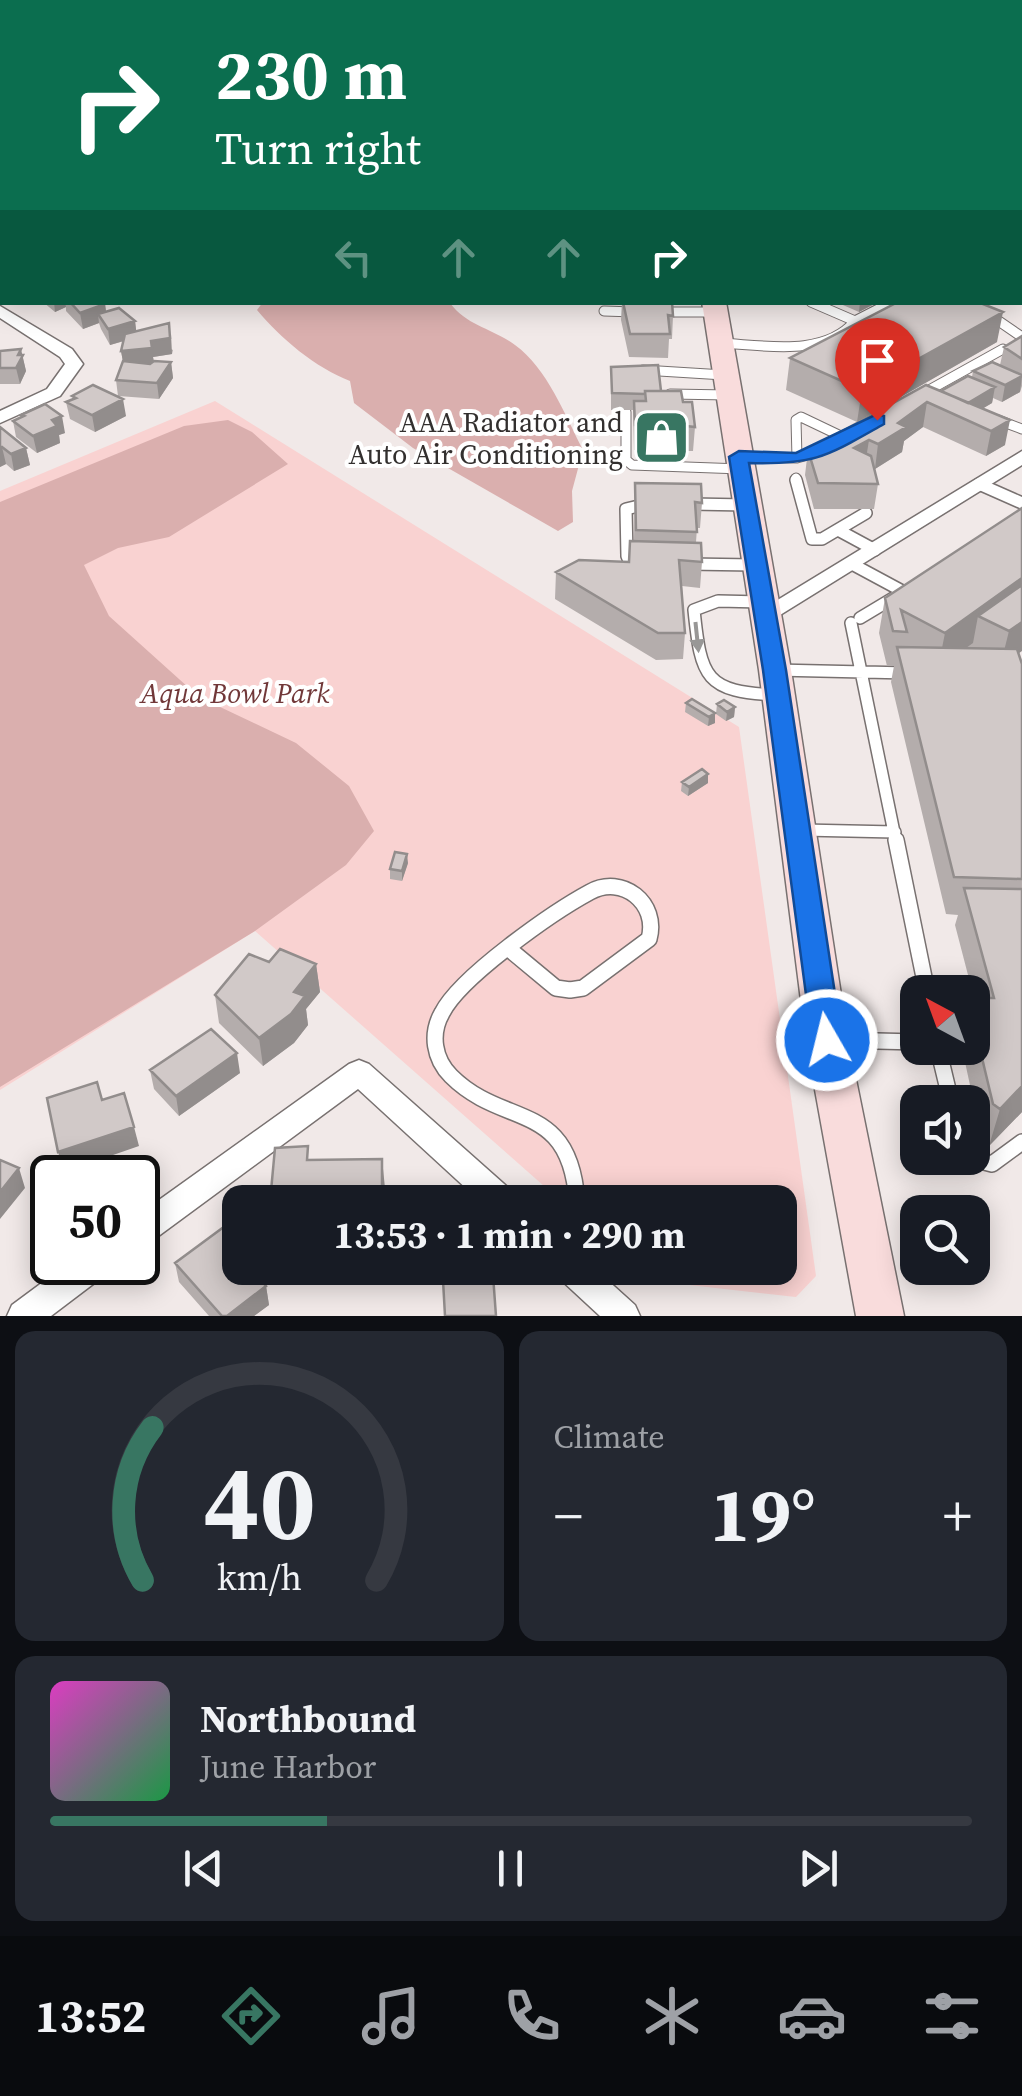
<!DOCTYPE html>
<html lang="en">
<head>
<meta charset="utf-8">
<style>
	:root { --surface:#171b24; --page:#242831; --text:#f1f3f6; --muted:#9ea1a6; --line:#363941; --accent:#387662 }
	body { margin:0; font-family:"Source Serif 4",serif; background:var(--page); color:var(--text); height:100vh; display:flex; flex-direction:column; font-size:38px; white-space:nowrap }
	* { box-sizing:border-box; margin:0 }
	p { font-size:32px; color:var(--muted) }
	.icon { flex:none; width:55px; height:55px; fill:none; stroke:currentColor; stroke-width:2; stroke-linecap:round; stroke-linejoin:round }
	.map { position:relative; height:1316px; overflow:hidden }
	.drawer { display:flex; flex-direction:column; gap:15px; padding:15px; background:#0d0f14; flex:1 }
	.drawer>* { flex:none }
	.guide { position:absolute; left:0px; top:0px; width:1022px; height:305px; box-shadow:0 5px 25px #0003; background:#0b6e4f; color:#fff; overflow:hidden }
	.needle { width:65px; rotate:319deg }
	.tools { position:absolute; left:900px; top:975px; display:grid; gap:20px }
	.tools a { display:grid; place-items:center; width:90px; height:90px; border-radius:20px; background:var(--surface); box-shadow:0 5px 25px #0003; font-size:50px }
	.speed { position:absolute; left:30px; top:1155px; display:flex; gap:20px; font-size:50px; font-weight:700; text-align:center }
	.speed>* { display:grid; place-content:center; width:130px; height:130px; border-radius:50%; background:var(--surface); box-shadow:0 5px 25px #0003; line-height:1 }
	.speed .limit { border:5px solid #111; border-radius:15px; background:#fff; color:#111 }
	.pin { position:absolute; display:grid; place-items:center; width:85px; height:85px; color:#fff; margin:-102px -42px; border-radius:50% 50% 50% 0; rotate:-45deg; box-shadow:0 0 10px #0007 }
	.pin .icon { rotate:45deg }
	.me { position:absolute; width:110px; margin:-55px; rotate:352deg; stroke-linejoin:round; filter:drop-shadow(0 0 8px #0008) }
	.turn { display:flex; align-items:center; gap:35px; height:210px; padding:0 50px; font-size:45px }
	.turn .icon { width:130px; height:130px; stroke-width:2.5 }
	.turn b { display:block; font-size:70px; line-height:85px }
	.lanes { display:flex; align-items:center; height:95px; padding:0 50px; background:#0003; justify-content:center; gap:50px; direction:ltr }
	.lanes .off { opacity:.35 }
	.big { font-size:75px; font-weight:700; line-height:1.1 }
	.drawer .widget { flex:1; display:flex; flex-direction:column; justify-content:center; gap:15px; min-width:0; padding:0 35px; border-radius:20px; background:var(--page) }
	.drawer .dial { align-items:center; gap:0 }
	.dial svg { height:260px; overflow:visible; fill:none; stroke:var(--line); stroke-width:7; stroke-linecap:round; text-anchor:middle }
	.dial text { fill:var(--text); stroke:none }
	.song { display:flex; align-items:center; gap:30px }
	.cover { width:120px; height:120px; border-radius:15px; background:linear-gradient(135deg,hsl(310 70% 55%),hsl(140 70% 35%)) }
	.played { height:10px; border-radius:5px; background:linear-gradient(90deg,var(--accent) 30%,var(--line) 30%) }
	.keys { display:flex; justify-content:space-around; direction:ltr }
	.heat { display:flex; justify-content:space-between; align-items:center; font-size:55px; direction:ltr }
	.drawer .tiles { flex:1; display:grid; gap:15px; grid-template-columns:1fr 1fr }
	.widget:last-child { grid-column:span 2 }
	.trip { position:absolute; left:222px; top:1185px; width:575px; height:100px; border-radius:20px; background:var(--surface); box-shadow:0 5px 25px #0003; font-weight:700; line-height:100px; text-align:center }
	.tabs { display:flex; height:160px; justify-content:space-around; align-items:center; background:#090b0e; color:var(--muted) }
	.tabs .icon { width:70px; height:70px }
	.tabs .active { color:var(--accent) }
	.tabs b { font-size:45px; color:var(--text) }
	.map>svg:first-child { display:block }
</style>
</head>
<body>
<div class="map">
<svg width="1022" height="1316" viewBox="0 0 1022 1316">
	<rect width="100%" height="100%" fill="#f1e9e8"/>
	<!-- green -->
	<path fill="#f9d2d1" d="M215 401 739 727 816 1276 796 1297 654 1281 637 1268H780V1202H562L255 931 0 1090V491Z"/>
	<!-- water -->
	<path fill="#daafae" d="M263 302 450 303C467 326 492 328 515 345 547 368 565 415 583 450L572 491 573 522 558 531 413 448 354 403 350 381C316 368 280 338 257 310Z
		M228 420 252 432 288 464 169 537 118 548 84 565 109 616 199 697 296 743 349 786 374 831 346 865 255 931 0 1087V502L184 426Z"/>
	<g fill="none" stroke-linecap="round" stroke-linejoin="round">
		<defs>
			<path id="service-far3" d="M184 0 189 2
				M294 0 301 2
				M431 0 438 2
				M590 0 595 2
				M764 0 769 2
				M327 2 336 0
				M448 2 457 0
				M907 2 912 0"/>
			<path id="service-far2" d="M811 302 855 321 892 302
				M971 302 1022 337
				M604 311 634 312
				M658 312H714
				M720 343C763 345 824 358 855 321
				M643 370 724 375
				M670 394 729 395
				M922 394 1003 349
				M626 412V460L632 465 741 469
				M998 420 1022 429
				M739 457 797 458 818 452
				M797 458 796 420 801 417 845 438
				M796 478 797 482"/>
			<path id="service-far1" d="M796 480 812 539H822L866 513
				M979 484 1022 503
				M691 504 747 505
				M838 530 875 550
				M644 563 629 561 627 556 626 509 647 504
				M688 564 754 565
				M852 564 904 592
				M762 602 718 601 694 610C701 678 705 692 777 695
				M860 618 895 597
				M851 623 896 842
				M776 670 908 673
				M803 830 895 832"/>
			<path id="service" d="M896 840 927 992
				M509 949 556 988 570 990 583 988 649 939C659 903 622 874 590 892 553 912 460 977 442 1013 430 1034 434 1059 451 1076 504 1129 570 1099 577 1202
				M836 1040 918 1042
				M938 1048 951 1102
				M969 1158 992 1164 1022 1142"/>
			<path id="minor" d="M136 0H152L154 2H138Z
				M0 23H2V29H0Z
				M2 98V106L0 107V99Z
				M0 306 72 349 83 364 60 396 0 423V411L47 389 65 364 60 357 0 318Z
				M1022 451V465L772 620 764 622 753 615Z
				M359 1060 369 1064 513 1192 518 1202H481L358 1089 149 1243 138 1247V1215L349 1064Z
				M70 1262H113L109 1272 51 1316H7L12 1305Z
				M556 1268H594L635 1305 640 1316H600L560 1279Z"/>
			<path id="tertiary" d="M0 193H2V203H0Z"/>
			<path id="secondary" d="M631 0H650L651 2H633Z
				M702 302H726L791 670 848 1040 904 1316H856L806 1040 759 670Z"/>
			<path id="primary" d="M805 0H826L828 2H807Z
				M847 0H869L871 2H849Z
				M1020 97H1022V110H1020Z"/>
		</defs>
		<!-- service-far3 casing -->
		<use href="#service-far3" stroke="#787170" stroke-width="8"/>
		<!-- service-far2 casing -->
		<use href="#service-far2" stroke="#787170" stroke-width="11"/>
		<!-- service-far1 casing -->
		<use href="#service-far1" stroke="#787170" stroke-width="14"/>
		<!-- service casing -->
		<use href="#service" stroke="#787170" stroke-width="18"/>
		<!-- minor casing -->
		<use href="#minor" stroke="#787170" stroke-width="3"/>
		<!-- tertiary casing -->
		<use href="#tertiary" stroke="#787170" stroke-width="2"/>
		<!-- secondary casing -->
		<use href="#secondary" stroke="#787170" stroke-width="3"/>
		<!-- primary casing -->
		<use href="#primary" stroke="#aa6a6a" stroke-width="3"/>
		<!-- service-far3 -->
		<use href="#service-far3" stroke="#fff" stroke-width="6"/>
		<!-- service-far2 -->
		<use href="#service-far2" stroke="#fff" stroke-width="9"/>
		<!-- service-far1 -->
		<use href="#service-far1" stroke="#fff" stroke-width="11"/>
		<!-- service -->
		<use href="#service" stroke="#fff" stroke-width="15"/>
		<!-- minor -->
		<use href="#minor" fill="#fff" fill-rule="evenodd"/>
		<!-- tertiary -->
		<use href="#tertiary" fill="#fff" fill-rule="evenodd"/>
		<!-- secondary -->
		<use href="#secondary" fill="#f9dcdc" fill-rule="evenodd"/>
		<!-- primary -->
		<use href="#primary" fill="#f3b8b9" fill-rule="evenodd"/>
		<!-- rail -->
		<path stroke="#787473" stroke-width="4" stroke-dasharray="11 6" stroke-linecap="butt" d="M729 0 734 2"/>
	</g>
	<!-- wall -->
	<path fill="#b4adac" d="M0 0H130L136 2H24L19 0 2 13H0Z
		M189 0H267V2H195Z
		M454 0H521L522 2H454Z
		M524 0H584L583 2H530Z
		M922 0H1004L997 2H922Z
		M1022 247V294L1020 293V248Z
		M43 302H102L105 304 106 311 135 321 136 331 173 350 172 354 153 357 154 361 171 362 173 378 159 399 118 396 116 380 123 362 121 351 124 341 110 345 101 329 99 323 83 329 66 311V307L55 312Z
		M622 302H672L673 316 672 339H669L668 358 629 357 621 320Z
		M836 302H878L859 312Z
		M1022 336V386L1020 392 1002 402 993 398 992 403 982 409 1005 445 986 456 923 427 904 441 902 452 875 469 878 484 874 509H814L805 475 808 450 972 377 973 371 1000 365 1004 347Z
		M997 342 857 422 786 390 790 358Z
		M0 351 22 355 26 371 20 384H0Z
		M611 367 683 402 695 427 693 451H685V457L644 456V450H634L633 410H611Z
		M72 396 126 416 95 432 70 419 66 402 73 399Z
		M21 415 65 433 59 435 60 443 37 453 16 437 13 421 21 417Z
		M0 427 26 448 30 465 14 471 6 464 0 467Z
		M635 483 702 503 700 528H697L696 542 702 562 700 588 682 586 685 633 683 659 656 660 555 599 556 572 629 562 634 541Z
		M1022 508 1018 653 1022 664V1112L989 1146 982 1141 962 1048H972V998H974L955 925 958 915 946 914 891 682 894 666H887L879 633 885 598Z
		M686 703 715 713V723L708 726 685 712Z
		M717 704 735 707 734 717 726 721 716 714Z
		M708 774V783L688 796 681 791 682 782Z
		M408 863 402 881 390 879V869Z
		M269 962 316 964 320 992 306 1009 308 1025 294 1043 263 1066 219 1023 215 995Z
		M150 1070 240 1073 179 1116 154 1089Z
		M175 1263 240 1268 266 1286 269 1305 254 1316H209L179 1282Z"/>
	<!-- shaded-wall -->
	<path fill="#928d8c" d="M5 0H19V2H2V13L0 1Z
		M38 0H72V2H38Z
		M245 0H267V2H237Z
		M556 0H584L583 2H556Z
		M942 0H961V2H941Z
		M977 0H1004L997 2H977Z
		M0 55H2V80L0 81Z
		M54 302H65L66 307 55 312Z
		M860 302H878L859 312Z
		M105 304 107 320 98 314 99 323 83 329 80 313Z
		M1003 312 997 342 857 422 862 390Z
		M135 321 137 337 110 345 108 329Z
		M171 334 172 354 153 357 154 364 124 367 121 351Z
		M21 349 26 371 20 384 16 368 18 355Z
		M171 362 173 378 159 399 157 383Z
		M1022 376 1020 392 1002 402 1005 385Z
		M995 387 992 403 965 419 964 405Z
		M123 399 126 416 95 432 92 415Z
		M927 402 923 427 904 441 902 452 875 469 878 444 898 423Z
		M62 416 65 433 59 435 60 443 37 453 33 436 52 420Z
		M1010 420 1005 445 986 456 991 431Z
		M869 440 865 465 854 448Z
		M2 447 6 464 0 467V448Z
		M26 448 30 465 14 471 11 454Z
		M1022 578V607L978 616 973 643 938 668 945 633Z
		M1022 622V651L1000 667 1009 631Z
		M735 707 734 717 726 721 727 712Z
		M715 713V723L708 726 709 717Z
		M708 774V783L688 796 689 787Z
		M407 854 408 863 402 881V871Z
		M316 964 320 992 306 1009 308 1025 294 1043 263 1066 259 1038Z
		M237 1053 240 1073 179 1116 176 1096Z
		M1022 1086V1112L989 1146 1000 1109Z
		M134 1127 139 1146 64 1172 58 1152Z
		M382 1159 385 1188V1202H382Z
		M19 1168 25 1188 0 1219V1192Z
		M266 1286 269 1305 254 1316H227Z"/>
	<!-- building -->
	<path fill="#d1c9c8" stroke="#928d8c" stroke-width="2.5" d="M89 0H130L136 2H94Z
		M147 0H176L182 2H137Z
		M381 0H400L407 2H372Z
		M485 0H514L522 2H493Z
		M2 36V55H0V37Z
		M2 249V264L1 265 0 250Z
		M70 302H102L105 304 80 313Z
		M623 302H672L673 316 668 315 670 334H630Z
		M898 302H978L1003 312 862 390 790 358Z
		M119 308 135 321 108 329 98 314Z
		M169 323 170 338 151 341 152 348 121 351 125 334Z
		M1022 336V359L1004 347Z
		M21 349 18 355H23L16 368H0V351Z
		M123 361 150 364 154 361 171 362 157 383 116 380Z
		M992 362 1022 375V376L1005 385 973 371Z
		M658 365 661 391H645V394L612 393 611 367Z
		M968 376 995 387 968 403 941 391Z
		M93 385 123 399 92 415 66 402 76 398 72 396Z
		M926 385 1010 420 991 431 927 402 898 423 906 427 878 444 869 440 854 448 871 456 878 484 818 483 808 450Z
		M645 391H681L683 402H692L695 427 686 426 687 432H646L645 425H635L634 401H646Z
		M45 404 62 416 52 420 57 426 33 436 13 421 24 416 21 415Z
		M0 427 26 448 11 454 2 447 0 448Z
		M635 483 701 484 702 503 695 502 697 532 636 530Z
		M1022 508V578L945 633 901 610 907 632 893 631 885 598Z
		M630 541 701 543 702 562 679 560 685 633H658L556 572 579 560 629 562Z
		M1022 585V622L1009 631 978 616Z
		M897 647 1017 649 1022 664V879L954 877Z
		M692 699 715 713 709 717 686 703Z
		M724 700 735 707 727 712 717 704Z
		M702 769 708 774 689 787 682 782Z
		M395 852 407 854 402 871 390 869Z
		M964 888 1022 889V1086L1000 1109 993 1104 972 1016V998H994Z
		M280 949 316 964 294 992 305 996 291 1014 259 1038 215 995 249 954 269 962Z
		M211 1029 237 1053 176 1096 150 1070Z
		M97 1082 102 1100 124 1093 134 1127 58 1152 47 1098Z
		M308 1146 307 1160 382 1159V1201L270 1202 275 1148Z
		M0 1160 19 1168 0 1192Z
		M240 1215V1248L235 1252 240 1258V1268H249L266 1286 227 1316H222L175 1263Z
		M493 1275 496 1316H445L443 1280Z"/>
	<!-- one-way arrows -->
	<defs><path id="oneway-solid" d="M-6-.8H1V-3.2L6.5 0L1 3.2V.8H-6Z" transform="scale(2.5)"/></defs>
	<use fill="#989796" href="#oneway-solid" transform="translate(697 637) rotate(84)"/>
	<!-- route -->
	<path fill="#1a73e8" stroke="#114b97" stroke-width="2.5" d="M877 414 884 416V424C827 456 816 465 749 463L786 670 842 1040 837 1049 827 1052 817 1049 812 1040 763 670 729 457 739 451 796 453Z"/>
	<!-- icons -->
	<defs>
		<symbol id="shop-square" viewBox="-11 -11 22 22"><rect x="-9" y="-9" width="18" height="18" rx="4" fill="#387662" stroke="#fff"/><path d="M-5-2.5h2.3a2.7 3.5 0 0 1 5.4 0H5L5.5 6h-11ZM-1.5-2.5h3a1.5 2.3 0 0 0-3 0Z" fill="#fff"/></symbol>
	</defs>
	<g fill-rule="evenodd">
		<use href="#shop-square" x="630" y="406" width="63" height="63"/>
	</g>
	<g text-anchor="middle" stroke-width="8" stroke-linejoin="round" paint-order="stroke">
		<!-- poi labels -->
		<g font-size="28" fill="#322f2e" stroke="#fff" text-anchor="end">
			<text x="623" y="432">AAA Radiator and<tspan x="623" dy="32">Auto Air Conditioning</tspan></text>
		</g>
		<!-- park labels -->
		<g font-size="28" font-style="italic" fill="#713839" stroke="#fff">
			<text x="235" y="703">Aqua Bowl Park</text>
		</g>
	</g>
</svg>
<div class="tools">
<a><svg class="needle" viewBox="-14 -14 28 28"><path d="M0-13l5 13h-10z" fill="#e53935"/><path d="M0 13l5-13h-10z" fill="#9ea1a6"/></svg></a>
<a><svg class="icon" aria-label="sound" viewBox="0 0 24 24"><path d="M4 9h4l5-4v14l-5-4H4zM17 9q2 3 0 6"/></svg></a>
<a><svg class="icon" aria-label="search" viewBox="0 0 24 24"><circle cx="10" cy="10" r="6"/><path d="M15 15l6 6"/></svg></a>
</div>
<div class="speed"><div class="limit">50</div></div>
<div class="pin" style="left:877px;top:420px;background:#d93025"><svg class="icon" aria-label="arrive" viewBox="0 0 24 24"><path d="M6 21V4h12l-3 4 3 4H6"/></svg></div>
<svg class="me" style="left:827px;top:1040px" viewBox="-20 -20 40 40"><circle r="17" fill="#1a73e8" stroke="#fff" stroke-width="3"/><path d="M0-11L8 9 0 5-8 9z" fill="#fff"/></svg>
<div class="trip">13:53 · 1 min · 290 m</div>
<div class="guide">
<div class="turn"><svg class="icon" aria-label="right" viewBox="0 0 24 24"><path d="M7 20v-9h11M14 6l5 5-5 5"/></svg><div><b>230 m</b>Turn right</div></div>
<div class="lanes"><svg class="icon off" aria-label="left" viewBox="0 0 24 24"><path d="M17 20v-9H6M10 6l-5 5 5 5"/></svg><svg class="icon off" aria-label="ahead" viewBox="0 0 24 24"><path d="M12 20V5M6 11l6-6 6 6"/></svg><svg class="icon off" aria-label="ahead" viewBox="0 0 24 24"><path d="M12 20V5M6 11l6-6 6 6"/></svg><svg class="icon" aria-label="right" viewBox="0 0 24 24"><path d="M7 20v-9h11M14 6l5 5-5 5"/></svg></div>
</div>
</div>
<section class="drawer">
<div class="tiles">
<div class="widget dial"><svg viewBox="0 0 100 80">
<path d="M14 69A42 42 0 1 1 86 69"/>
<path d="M14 69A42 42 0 0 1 17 22" stroke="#387662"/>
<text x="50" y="56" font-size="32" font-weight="700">40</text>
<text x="50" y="72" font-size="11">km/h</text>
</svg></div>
<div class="widget"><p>Climate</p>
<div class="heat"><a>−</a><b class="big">19°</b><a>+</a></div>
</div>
<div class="widget">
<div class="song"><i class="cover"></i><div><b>Northbound</b><p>June Harbor</p></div></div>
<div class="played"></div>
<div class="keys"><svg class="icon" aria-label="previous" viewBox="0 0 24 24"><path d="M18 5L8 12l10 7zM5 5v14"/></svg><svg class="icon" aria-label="pause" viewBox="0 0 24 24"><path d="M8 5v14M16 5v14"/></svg><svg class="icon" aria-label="next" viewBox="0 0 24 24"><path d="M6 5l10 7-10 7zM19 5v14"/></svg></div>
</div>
</div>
</section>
<nav class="tabs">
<b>13:52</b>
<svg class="icon active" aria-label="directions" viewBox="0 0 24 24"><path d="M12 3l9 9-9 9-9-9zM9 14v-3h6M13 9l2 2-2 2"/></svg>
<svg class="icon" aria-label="music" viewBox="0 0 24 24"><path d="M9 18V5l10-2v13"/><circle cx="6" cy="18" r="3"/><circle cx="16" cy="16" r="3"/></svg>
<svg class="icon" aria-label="phone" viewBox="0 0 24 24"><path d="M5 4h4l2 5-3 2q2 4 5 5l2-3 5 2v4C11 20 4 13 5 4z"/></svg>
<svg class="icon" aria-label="climate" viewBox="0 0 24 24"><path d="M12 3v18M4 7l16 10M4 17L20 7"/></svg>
<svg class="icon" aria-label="car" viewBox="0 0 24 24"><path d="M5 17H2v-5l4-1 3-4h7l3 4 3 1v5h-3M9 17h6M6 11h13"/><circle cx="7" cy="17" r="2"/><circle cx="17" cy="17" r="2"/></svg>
<svg class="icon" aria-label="filters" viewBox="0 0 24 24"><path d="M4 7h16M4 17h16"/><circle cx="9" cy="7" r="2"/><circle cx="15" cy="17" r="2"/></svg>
</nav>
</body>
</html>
